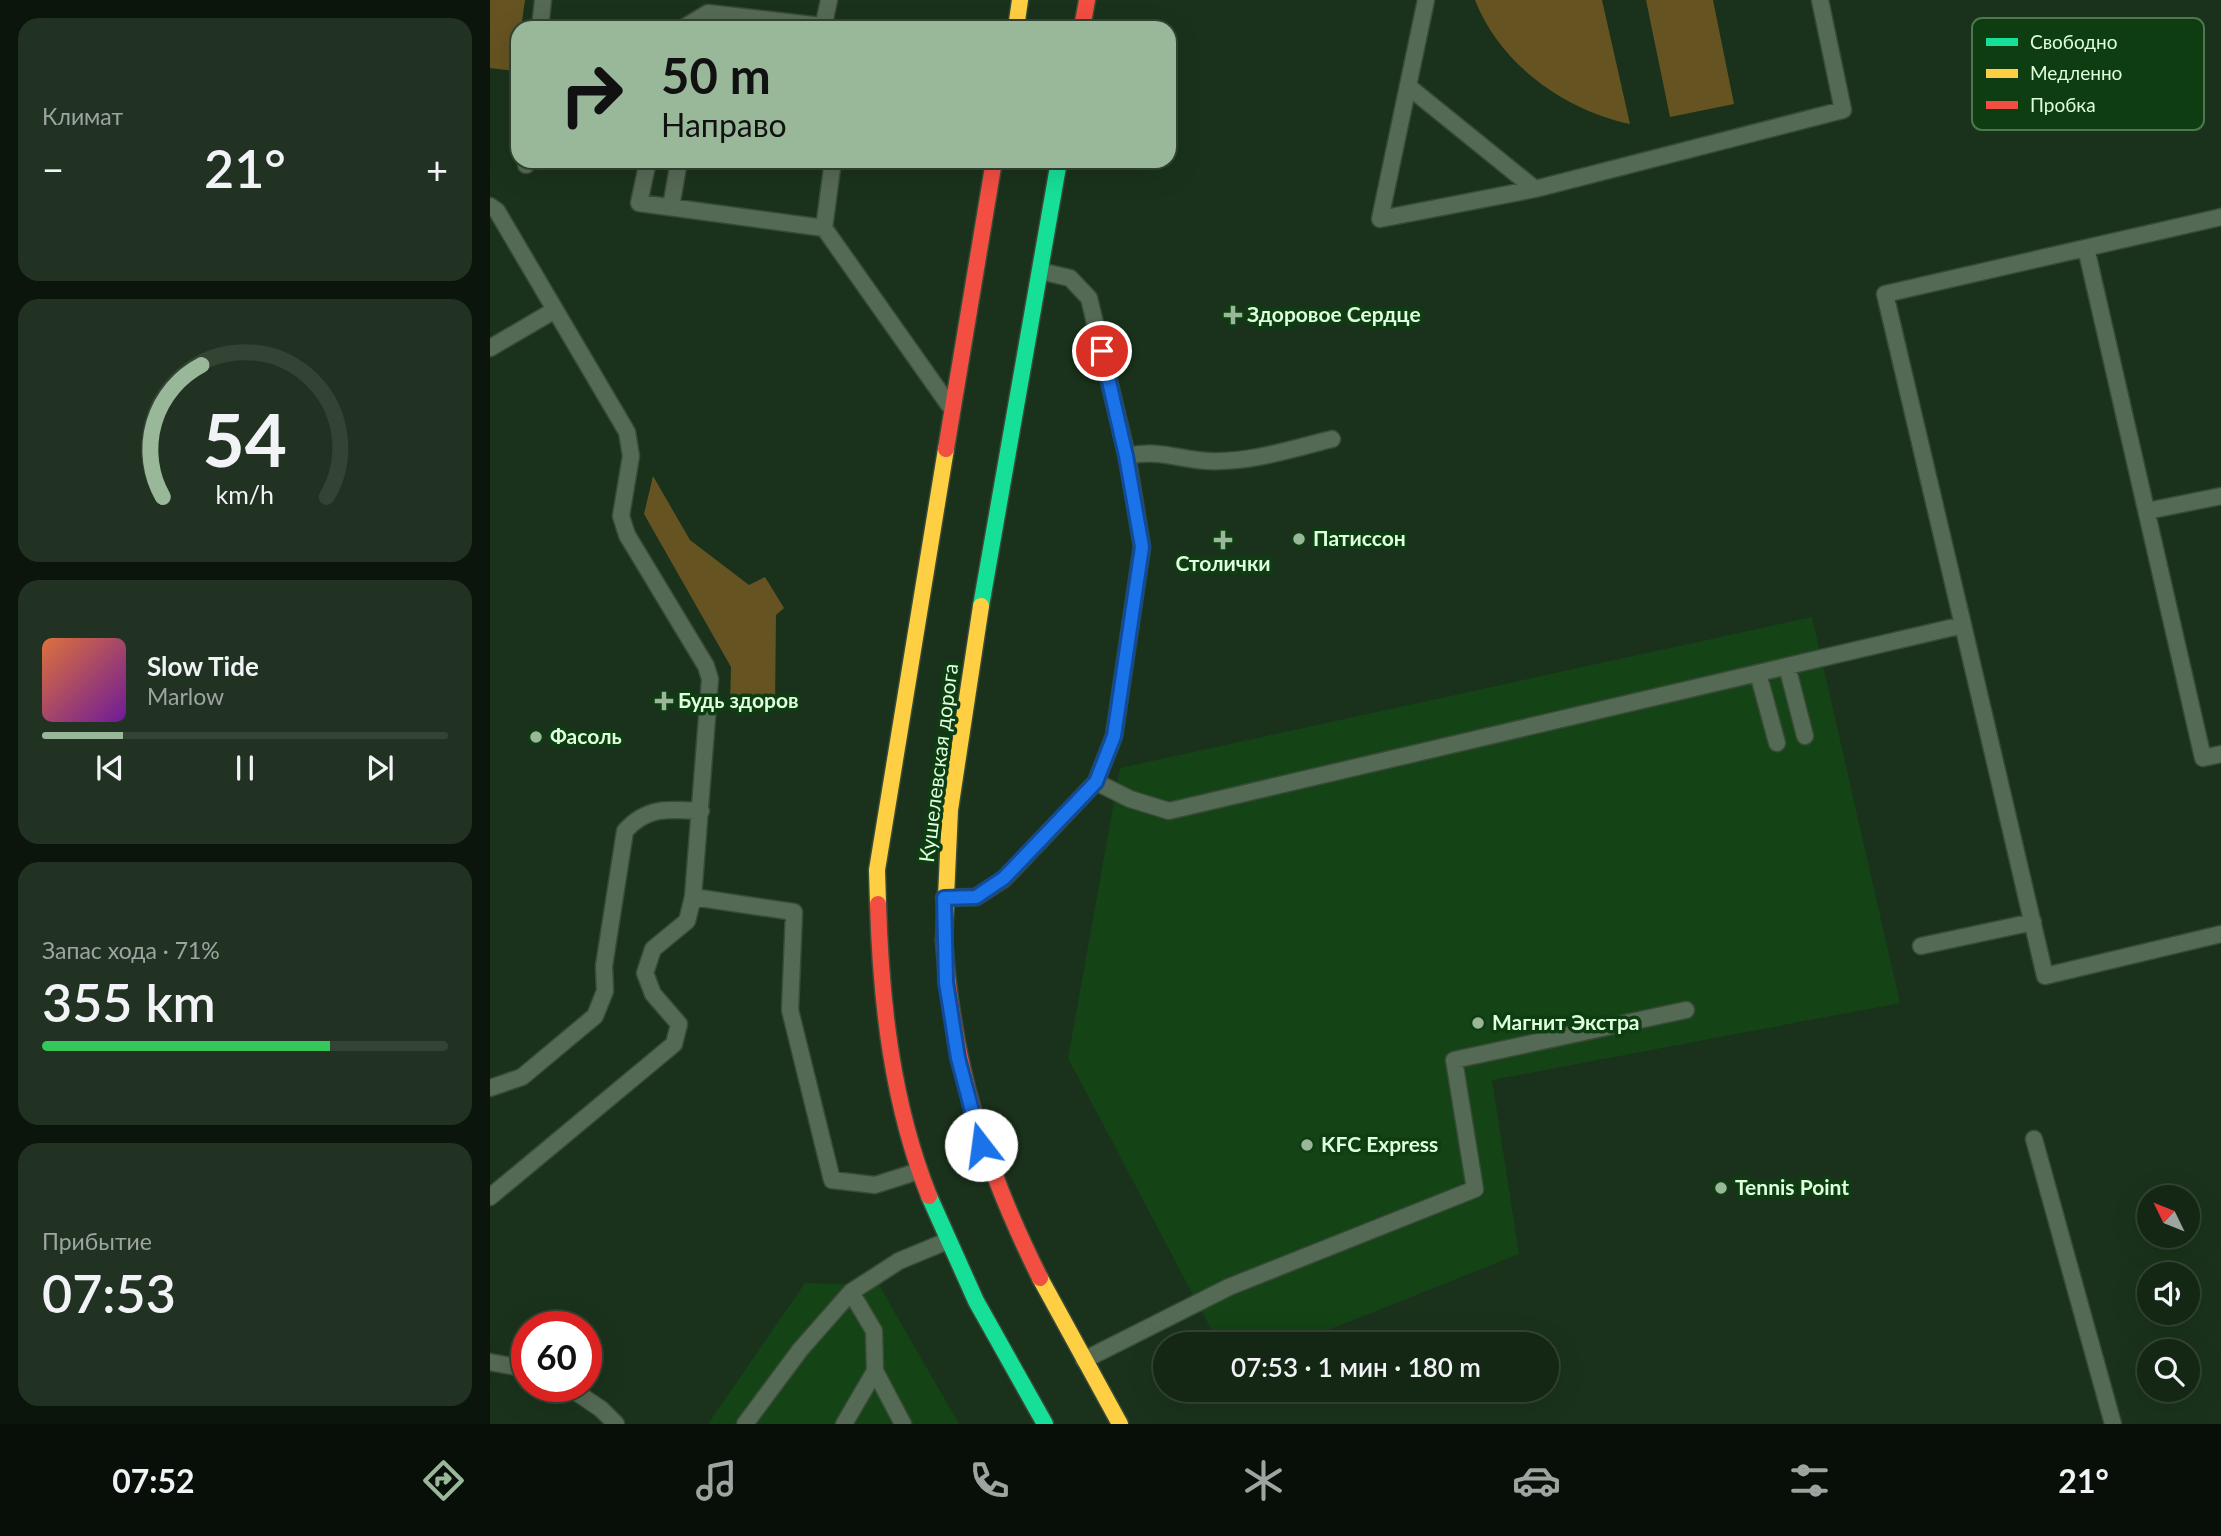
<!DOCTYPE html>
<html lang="ru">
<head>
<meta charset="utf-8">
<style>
	:root { --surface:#142614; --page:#213222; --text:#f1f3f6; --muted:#9da5a0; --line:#334334; --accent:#99b799 }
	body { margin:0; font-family:Lato,sans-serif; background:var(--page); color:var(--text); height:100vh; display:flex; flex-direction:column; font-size:26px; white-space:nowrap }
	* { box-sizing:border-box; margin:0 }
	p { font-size:23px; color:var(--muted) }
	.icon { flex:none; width:38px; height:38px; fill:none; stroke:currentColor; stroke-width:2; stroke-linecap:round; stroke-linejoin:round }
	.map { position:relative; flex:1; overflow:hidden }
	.panel { display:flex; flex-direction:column; gap:18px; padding:18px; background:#0b150b; width:490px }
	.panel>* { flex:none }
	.hud { position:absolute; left:21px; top:21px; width:665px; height:147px; border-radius:21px; box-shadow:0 7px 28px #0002,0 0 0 2px var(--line); background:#99b799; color:#111; overflow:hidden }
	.needle { width:46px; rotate:313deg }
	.buttons { position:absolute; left:1647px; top:1185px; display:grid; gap:14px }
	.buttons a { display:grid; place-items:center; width:63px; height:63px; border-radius:50%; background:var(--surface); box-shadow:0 7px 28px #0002,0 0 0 2px var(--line); font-size:35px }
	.speed { position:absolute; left:21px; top:1311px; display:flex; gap:14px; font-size:35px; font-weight:700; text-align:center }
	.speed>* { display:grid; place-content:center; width:91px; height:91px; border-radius:50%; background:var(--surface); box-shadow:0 7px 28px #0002,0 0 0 2px var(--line); line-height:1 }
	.speed .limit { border:10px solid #d22; background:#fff; color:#111 }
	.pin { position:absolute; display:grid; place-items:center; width:60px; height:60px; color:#fff; margin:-30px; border:4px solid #fff; border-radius:50%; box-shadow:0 2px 7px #0007 }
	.me { position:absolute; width:77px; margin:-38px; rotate:345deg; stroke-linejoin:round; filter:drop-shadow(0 0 5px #0008) }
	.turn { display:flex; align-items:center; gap:24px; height:147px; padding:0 35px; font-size:32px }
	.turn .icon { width:91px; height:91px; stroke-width:2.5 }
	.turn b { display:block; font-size:49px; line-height:60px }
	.big { font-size:52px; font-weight:600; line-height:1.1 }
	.panel .tile { flex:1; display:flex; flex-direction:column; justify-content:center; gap:10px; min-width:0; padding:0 24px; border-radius:21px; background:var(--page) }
	.panel .dial { align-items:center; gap:0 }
	.dial svg { height:182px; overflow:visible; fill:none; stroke:var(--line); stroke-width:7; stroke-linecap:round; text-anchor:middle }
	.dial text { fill:var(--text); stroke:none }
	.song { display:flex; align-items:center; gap:21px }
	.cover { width:84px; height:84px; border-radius:10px; background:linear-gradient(135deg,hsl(20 70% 55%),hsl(280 70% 35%)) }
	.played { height:7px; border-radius:4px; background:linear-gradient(90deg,var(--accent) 20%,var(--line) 20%) }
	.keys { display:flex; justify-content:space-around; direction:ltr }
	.heat { display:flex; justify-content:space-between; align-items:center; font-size:38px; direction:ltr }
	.charge { height:10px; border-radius:5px; background:linear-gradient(90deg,#34c759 71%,var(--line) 0) }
	.trip { position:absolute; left:663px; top:1332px; width:406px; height:70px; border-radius:35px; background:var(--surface); box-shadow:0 7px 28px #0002,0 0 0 2px var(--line); font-weight:600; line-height:70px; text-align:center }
	.menu { display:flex; height:112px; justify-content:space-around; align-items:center; background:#080f08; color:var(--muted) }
	.menu .icon { width:49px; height:49px }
	.menu .active { color:var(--accent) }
	.menu b { font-size:32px; color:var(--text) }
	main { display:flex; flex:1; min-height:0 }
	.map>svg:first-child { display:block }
</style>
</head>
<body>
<main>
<section class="panel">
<div class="tile"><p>Климат</p>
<div class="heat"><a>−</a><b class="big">21°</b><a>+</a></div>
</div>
<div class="tile dial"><svg viewBox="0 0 100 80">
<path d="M14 69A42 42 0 1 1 86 69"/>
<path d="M14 69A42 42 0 0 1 31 11" stroke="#99b799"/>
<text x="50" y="56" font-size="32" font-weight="700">54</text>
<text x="50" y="72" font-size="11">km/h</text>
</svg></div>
<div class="tile">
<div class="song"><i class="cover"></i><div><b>Slow Tide</b><p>Marlow</p></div></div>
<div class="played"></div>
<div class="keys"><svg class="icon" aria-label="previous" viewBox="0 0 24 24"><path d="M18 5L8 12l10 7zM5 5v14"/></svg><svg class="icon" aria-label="pause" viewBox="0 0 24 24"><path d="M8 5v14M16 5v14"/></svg><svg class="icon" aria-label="next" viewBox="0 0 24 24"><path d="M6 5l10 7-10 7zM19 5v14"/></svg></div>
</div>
<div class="tile"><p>Запас хода · 71%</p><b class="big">355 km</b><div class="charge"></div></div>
<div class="tile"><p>Прибытие</p><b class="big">07:53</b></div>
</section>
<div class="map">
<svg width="1731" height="1424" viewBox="0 0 1731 1424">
	<rect width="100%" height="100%" fill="#1a321b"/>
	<!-- built -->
	<path fill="#144316" d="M1322 617 1410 1003 1002 1080 1029 1254 803 1344H729L578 1058 630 768Z
		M315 1283 389 1285 469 1424H218Z"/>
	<!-- green -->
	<path fill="#655321" d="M0 0H35L31 28H28L24 71 0 68Z
		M985 0H1112L1140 124C1074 110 1010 64 985 0Z
		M1156 0H1223L1244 104 1180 117Z
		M163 476 200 540 259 585 275 577 294 608 286 615 285 706 240 705 241 667 154 514Z"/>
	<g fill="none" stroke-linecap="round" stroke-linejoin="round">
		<defs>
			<path id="lane" d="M936 0 890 219 1045 189 1353 110 1330 0
				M50 28 53 0
				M193 28 218 13 332 26
				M333 28 339 0
				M919 87 1045 189
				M158 161 149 203 334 228
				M343 161 334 228 459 405
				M36 165V161
				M0 206 7 211 137 432 141 456 131 516 137 535 216 666 220 679 203 897 197 921 163 949 155 973 163 994 189 1024 184 1044 0 1197
				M181 207 189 161
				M1596 248 1713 758 1731 754
				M0 348 65 310
				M637 456C669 449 687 459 718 461 760 463 801 449 842 439
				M1657 511 1731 496
				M1473 625 1555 976 1731 934
				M1297 666 1315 736
				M1268 673 1287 743
				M606 782 640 799 679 811 1473 625 1395 294 1731 217
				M203 897 304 912 300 1010 342 1180 385 1185 429 1171
				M454 898 486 897 514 879 606 782 624 736 652 547 637 456 599 298 580 278 550 271
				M1431 946 1543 922
				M0 1088 32 1077 105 1016 115 991 114 966 135 831C157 806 180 809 211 811
				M1544 1139 1623 1424
				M361 1292 384 1331 385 1371 413 1424
				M594 1360 739 1287 985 1189 964 1060 1196 1010
				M0 1362 37 1369
				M77 1386 111 1409 126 1424
				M255 1424 310 1350 361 1292 409 1261 457 1241
				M354 1424 385 1371"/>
			<path id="fast" d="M491 606 569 161
				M439 1196 486 1301 555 1424"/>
			<path id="slow" d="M526 28 530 0
				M388 904 387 870 456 449
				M454 941 460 810 491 606
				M550 1278 630 1424"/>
			<path id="jam" d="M592 28 597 0
				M456 449 504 161
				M388 904C391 1003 402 1103 439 1196
				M454 941C463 1068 494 1165 550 1278"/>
		</defs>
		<!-- lane casing -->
		<use href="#lane" stroke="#384b37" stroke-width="19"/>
		<!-- fast casing -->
		<use href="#fast" stroke="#384b37" stroke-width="19"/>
		<!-- slow casing -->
		<use href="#slow" stroke="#384b37" stroke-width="19"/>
		<!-- jam casing -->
		<use href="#jam" stroke="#384b37" stroke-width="19"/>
		<!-- lane -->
		<use href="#lane" stroke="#556a55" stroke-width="16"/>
		<!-- fast -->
		<use href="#fast" stroke="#16e098" stroke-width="16"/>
		<!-- slow -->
		<use href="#slow" stroke="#ffcf43" stroke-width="16"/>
		<!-- jam -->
		<use href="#jam" stroke="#f24e42" stroke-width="16"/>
	</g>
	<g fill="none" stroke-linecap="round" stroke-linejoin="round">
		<defs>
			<path id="route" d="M491 1145 468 1058 456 982 454 898 486 897 514 878 606 782 624 736 652 547 636 456 612 351"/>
		</defs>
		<!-- route casing -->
		<use href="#route" stroke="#114b97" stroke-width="18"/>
		<!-- route -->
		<use href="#route" stroke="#1a73e8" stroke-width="12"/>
	</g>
	<!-- markers -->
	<g fill="#99b799" stroke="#0f3d12" stroke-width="2.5">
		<path d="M739.5 304.5h7v7h7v7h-7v7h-7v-7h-7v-7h7z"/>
		<circle cx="809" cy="539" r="7"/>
		<path d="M729.5 529.5h7v7h7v7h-7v7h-7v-7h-7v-7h7z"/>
		<path d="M170.5 690.5h7v7h7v7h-7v7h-7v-7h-7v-7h7z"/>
		<circle cx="46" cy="737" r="7"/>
		<circle cx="988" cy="1023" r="7"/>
		<circle cx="817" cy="1145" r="7"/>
		<circle cx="1231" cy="1188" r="7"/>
	</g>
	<g text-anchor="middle" stroke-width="7" stroke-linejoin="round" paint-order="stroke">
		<!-- poi labels -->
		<g font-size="21" font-weight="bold" fill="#defedd" stroke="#0f3d12" text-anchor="start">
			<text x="757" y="322">Здоровое Сердце</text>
			<text x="823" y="546">Патиссон</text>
			<text x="733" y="571" text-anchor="middle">Столички</text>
			<text x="188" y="708">Будь здоров</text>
			<text x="60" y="744">Фасоль</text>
			<text x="1002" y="1030">Магнит Экстра</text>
			<text x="831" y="1152">KFC Express</text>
			<text x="1245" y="1195">Tennis Point</text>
		</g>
		<!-- street labels -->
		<g font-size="21" fill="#defedd" stroke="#0f3d12">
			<text transform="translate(449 763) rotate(-83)" y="7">Кушелевская дорога</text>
		</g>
	</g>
	<!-- legend -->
	<rect x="1482" y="18" width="232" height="112" rx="10" fill="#0f3d12" stroke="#4d774f" stroke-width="2"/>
	<rect x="1496" y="38" width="32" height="8" fill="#16e098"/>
	<rect x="1496" y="69" width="32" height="9" fill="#ffcf43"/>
	<rect x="1496" y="101" width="32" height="8" fill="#f24e42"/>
	<g font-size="19" fill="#defedd">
		<text x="1540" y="49">Свободно</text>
		<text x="1540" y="80">Медленно</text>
		<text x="1540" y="112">Пробка</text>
	</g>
</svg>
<div class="buttons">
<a><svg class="needle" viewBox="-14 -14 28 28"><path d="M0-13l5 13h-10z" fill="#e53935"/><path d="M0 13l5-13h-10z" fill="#9da5a0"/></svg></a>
<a><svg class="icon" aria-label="sound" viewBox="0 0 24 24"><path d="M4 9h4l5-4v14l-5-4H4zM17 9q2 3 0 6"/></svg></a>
<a><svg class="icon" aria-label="search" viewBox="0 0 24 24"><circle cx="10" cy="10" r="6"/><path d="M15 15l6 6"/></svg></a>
</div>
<div class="speed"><div class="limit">60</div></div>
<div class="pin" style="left:612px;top:351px;background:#d93025"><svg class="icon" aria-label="arrive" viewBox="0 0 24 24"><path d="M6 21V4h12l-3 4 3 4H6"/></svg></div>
<svg class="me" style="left:491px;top:1145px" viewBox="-20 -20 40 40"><circle r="19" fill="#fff"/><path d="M0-13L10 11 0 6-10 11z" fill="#1a73e8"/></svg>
<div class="trip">07:53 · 1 мин · 180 m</div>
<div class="hud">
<div class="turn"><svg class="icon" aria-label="right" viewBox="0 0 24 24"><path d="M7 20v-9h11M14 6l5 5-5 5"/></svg><div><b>50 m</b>Направо</div></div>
</div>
</div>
</main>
<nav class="menu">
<b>07:52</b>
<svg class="icon active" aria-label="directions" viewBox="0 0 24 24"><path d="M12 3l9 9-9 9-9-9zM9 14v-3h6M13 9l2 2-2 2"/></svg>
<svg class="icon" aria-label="music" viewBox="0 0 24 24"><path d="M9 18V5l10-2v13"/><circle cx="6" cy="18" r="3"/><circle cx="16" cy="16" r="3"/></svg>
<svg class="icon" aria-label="phone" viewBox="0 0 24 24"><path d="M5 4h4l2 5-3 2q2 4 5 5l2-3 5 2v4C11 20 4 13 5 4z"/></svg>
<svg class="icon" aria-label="climate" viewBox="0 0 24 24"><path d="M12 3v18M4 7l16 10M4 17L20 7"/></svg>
<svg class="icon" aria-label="car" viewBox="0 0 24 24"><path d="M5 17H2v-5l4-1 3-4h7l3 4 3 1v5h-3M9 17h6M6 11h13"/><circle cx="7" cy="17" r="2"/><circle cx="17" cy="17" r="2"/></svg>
<svg class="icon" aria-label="filters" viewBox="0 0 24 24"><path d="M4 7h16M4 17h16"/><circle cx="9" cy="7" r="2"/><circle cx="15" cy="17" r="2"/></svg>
<b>21°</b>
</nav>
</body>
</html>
